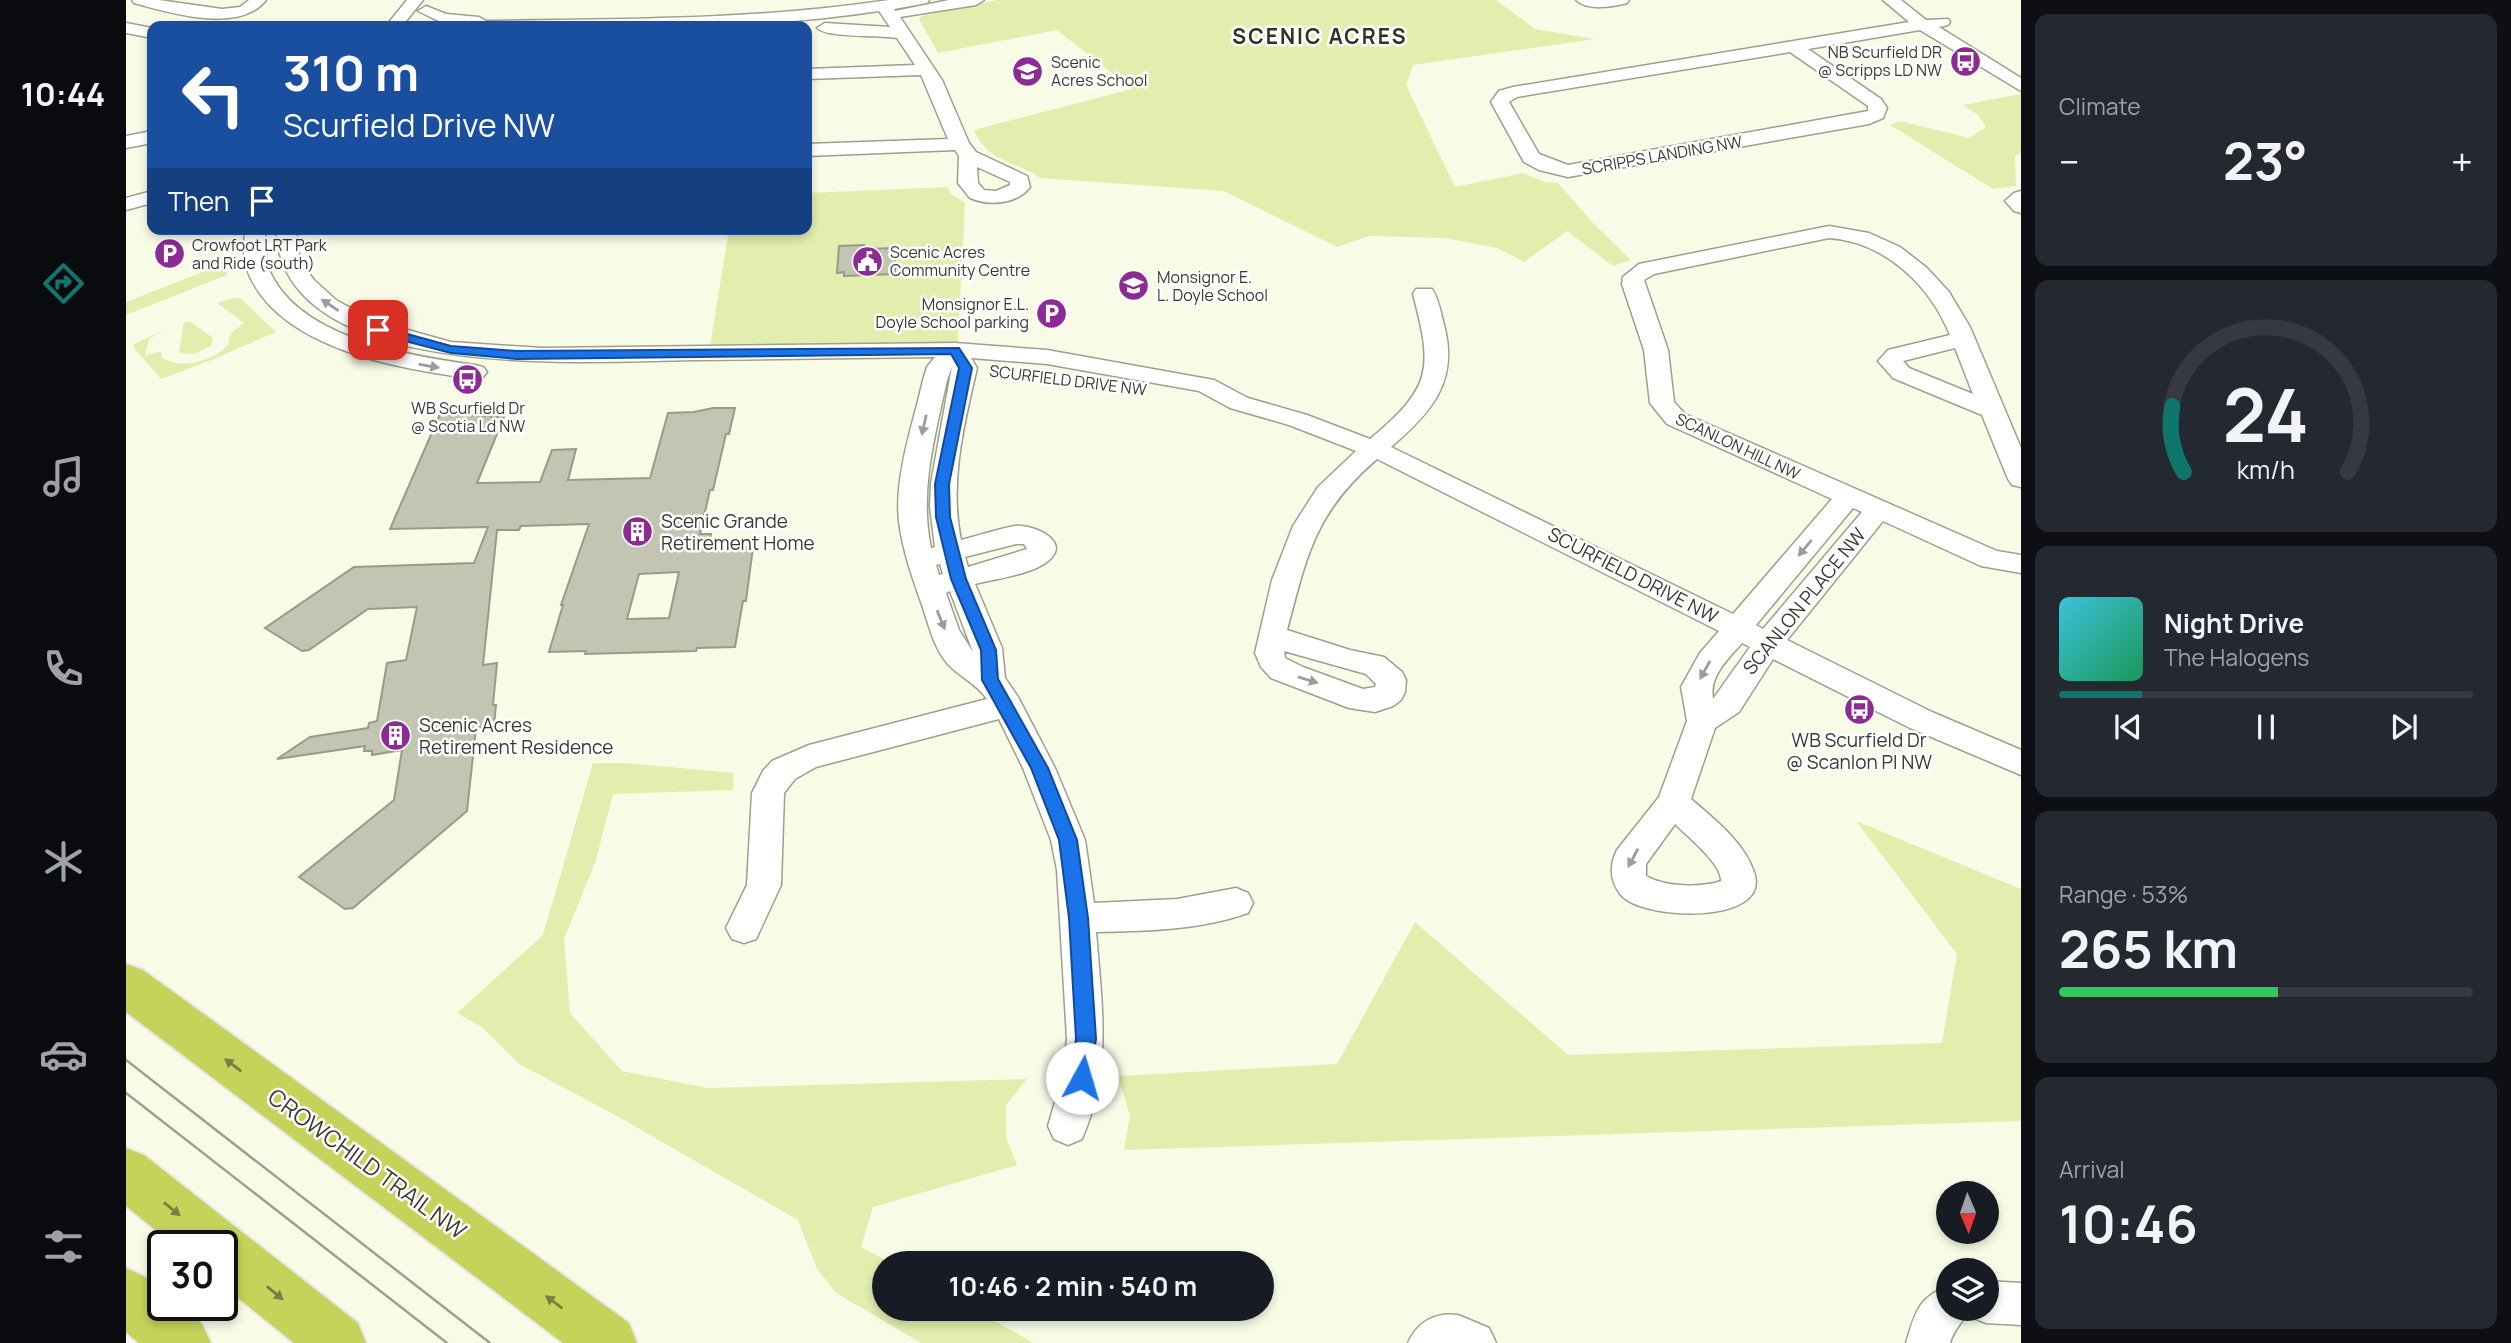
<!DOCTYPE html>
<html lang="en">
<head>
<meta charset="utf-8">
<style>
	:root { --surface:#171b24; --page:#242831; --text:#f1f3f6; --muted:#9ea1a6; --line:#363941; --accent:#0f766e }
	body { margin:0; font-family:Manrope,sans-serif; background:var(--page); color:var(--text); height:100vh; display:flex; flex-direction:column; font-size:26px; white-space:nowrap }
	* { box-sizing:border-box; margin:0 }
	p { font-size:23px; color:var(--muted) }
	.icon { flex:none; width:38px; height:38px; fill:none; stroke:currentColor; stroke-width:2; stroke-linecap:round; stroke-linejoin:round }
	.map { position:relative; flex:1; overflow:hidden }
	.side { display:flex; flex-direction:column; gap:14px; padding:14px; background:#0d0f14; width:490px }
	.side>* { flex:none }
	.top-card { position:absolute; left:21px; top:21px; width:665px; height:214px; border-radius:14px; box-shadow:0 4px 10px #0003; background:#1a4fa0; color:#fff; overflow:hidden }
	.needle { width:46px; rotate:178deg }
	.controls { position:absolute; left:1810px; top:1181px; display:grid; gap:14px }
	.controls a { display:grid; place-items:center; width:63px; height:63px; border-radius:50%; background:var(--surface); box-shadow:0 4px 10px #0003; font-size:35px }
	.speed { position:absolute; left:21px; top:1230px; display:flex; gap:14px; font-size:35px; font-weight:700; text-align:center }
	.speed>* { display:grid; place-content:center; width:91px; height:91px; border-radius:50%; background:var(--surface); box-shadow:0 4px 10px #0003; line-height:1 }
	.speed .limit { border:4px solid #111; border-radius:10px; background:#fff; color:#111 }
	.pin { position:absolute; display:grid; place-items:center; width:60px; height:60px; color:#fff; margin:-30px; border-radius:14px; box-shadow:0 4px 10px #0006 }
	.me { position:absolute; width:77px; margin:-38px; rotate:6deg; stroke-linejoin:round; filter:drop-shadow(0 0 5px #0008) }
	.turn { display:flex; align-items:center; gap:24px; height:147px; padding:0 21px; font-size:32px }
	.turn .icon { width:91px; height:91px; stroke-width:2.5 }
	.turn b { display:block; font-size:49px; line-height:60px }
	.then { display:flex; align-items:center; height:66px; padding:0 21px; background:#0003; gap:14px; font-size:26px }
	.big { font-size:52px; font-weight:700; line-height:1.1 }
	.side .tile { flex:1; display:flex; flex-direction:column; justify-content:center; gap:10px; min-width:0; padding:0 24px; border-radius:14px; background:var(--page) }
	.side .dial { align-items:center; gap:0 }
	.dial svg { height:182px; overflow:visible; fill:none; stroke:var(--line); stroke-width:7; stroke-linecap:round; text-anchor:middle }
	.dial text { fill:var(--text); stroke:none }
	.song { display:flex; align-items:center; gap:21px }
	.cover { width:84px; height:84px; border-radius:10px; background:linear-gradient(135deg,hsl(190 70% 55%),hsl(150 70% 35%)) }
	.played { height:7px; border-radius:4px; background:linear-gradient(90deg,var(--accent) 20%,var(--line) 20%) }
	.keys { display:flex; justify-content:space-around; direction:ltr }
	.heat { display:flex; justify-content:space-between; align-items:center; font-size:38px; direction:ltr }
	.charge { height:10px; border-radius:5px; background:linear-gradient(90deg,#34c759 53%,var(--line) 0) }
	.trip { position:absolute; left:746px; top:1251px; width:402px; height:70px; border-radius:35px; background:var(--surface); box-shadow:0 4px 10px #0003; font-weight:700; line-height:70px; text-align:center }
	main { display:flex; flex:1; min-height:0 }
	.tab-bar { display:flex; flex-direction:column; width:126px; justify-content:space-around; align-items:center; background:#090b0e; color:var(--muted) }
	.tab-bar .icon { width:49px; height:49px }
	.tab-bar .selected { color:var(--accent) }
	.tab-bar b { font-size:32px; color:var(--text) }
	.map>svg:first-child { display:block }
</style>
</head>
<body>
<main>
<nav class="tab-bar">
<b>10:44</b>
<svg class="icon selected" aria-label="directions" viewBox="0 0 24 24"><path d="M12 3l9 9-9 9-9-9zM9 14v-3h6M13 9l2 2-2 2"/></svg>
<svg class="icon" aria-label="music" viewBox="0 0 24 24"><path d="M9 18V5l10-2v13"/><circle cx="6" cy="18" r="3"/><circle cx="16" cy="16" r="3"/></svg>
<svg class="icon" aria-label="phone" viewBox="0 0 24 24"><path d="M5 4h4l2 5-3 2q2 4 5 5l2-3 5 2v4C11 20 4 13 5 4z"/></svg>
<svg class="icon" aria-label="climate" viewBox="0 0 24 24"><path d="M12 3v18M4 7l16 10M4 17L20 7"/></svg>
<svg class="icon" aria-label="car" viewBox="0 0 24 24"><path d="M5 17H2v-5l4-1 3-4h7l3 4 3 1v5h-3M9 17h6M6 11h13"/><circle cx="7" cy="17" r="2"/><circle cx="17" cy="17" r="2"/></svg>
<svg class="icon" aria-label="filters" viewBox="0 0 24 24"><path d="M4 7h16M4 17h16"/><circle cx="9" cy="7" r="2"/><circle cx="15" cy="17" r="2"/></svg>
</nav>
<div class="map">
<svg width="1895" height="1343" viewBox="0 0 1895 1343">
	<rect width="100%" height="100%" fill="#f8fce7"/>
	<!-- green -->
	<path fill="#e3edae" d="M871 0H1370L1409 29 1469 39 1287 65 1280 85 1329 187 1397 173 1418 182 1432 183 1466 222 1505 260 1487 266 1441 231 1398 262 1371 248 1318 238 1243 236 1211 247 1098 191 914 178C887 159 862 163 848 130L1006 89 931 30 812 53 793 19 796 16Z
		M1895 94V154L1889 155 1890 186 1867 189 1764 125 1774 121 1843 138 1860 127 1852 115 1837 105Z
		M822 187 825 194 839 203 832 343 584 347 603 229H681V193Z
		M100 260 101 275 0 315V302L79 271 75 265Z
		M107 298H114L150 332 88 359 35 379 8 348V344L40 329 23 339 19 356 35 351 36 358C56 370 87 361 102 345L104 334 118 323 91 303Z
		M60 322H65L87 338 85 346 69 354 53 353 57 325Z
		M467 763H500L608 773 607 790 487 794 469 863 438 939 444 1013 496 1071 581 1088 901 1079 880 1105V1137L891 1165 747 1207 735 1247 765 1263 758 1264V1309H847L908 1343H795L710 1293 691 1269 672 1220 491 1116 393 1064 358 1029 331 1013 417 935Z
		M1730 821 1895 889V1121L998 1150 1004 1116 992 1076 1211 1064 1289 922 1442 1055 1816 1043 1831 954Z"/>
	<!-- building -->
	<path fill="#c2c5b1" stroke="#989b88" stroke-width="2" fill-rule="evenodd" d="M738 245V249L770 248 769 274 718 276V272L711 273 713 246Z
		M587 408H609L603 434H600L587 490H584L574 534H585L582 548 627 547 620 601H617L609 647 571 648 570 651 459 654 460 651 423 652 437 605H435L463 524 395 526 393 530H371L357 665 371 663 367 705H370L368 725 350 728 341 811 227 908 219 909 173 877 268 800 276 750 246 755V751H238L239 746 151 759 184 737 242 728 243 723 251 721 261 663 280 660 291 607 242 609 183 650 176 651 139 628 228 567 348 563 362 527 264 529 314 414 378 417 351 483 414 482 426 450 450 449 442 480 524 478 542 413 568 412ZM553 572 543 618 501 619 513 574Z"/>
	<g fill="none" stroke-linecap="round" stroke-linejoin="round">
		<defs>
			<path id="minor" d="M6 0H33L96 9 114 7 123 0H140C114 34 44 13 8 3Z
				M281 0H297L276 26H260Z
				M763 0H803L801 3 768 9 769 11 823 0H858L850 5 774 17 816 80 843 143 850 152 901 176 904 187C890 205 863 206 844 198L832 183 833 156 829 150 681 156V144L822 139 795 75 681 79V69L789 65 771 38C753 35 701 38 691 28L699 23 764 27 753 11C611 33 466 26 323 26L292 11 300 6 320 14 353 17 360 21C495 19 630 20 763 0ZM851 167 884 182V185L870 191 858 190 852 183Z
				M1450 0H1503L1501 3C1486 7 1461 11 1450 0Z
				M1757 0H1775L1800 20 1822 19 1824 22 1822 25 1813 27 1895 78V91L1794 30 1682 49 1755 99 1761 108 1757 118 1743 124 1442 177 1413 170 1398 162 1365 102 1373 91 1387 87 1783 22ZM1664 52 1742 106V111L1442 165 1413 154 1383 102 1391 97Z
				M0 23 26 28V38L0 33Z
				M26 131V143L0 148V136Z
				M26 191V203L0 210V198Z
				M1895 191V213L1888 211 1879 201 1888 193Z
				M1703 226 1743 233 1774 247 1801 268 1823 292 1844 327 1895 448V487L1886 485 1882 479 1856 415 1767 378 1752 361 1762 350 1824 335C1804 285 1759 242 1703 238L1528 274 1518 280 1542 350 1548 402 1559 414 1871 551 1895 555V573L1855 566 1757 521 1661 640 1806 712 1895 750V775L1784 728 1647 659 1613 712 1589 728 1565 799C1588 819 1618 842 1628 872 1647 925 1517 921 1495 895 1484 881 1483 866 1491 850L1533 797 1561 721 1555 687 1574 653 1593 631 1251 459C1189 512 1181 555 1161 630L1224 650 1258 657 1276 672 1280 680 1279 692 1275 700 1267 706 1249 712 1223 708 1145 678 1135 667 1129 653 1146 580 1167 526 1192 487 1230 451 1163 425 1104 408 1073 391 921 364 845 358 851 368C838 424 823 483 835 540 852 536 871 529 889 526 906 524 947 541 922 561 907 574 869 579 849 584L876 648 879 678 892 697 929 768 959 840 968 903 1051 899 1110 888 1122 893 1127 903 1122 913C1074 930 1021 931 970 932 976 1006 986 1069 956 1139L942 1145 928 1139 922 1126 936 1078 941 1039 931 870 925 840 897 768 873 719 690 767 669 779 658 793 655 885 630 939 618 943 606 939 600 928 621 885 626 793 637 771 646 761 683 745 861 699C850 683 833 677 821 663 808 648 802 623 796 605 786 577 777 551 773 522 768 476 787 425 797 380L801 367 809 357C730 358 650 359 571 360 466 361 155 386 150 229H170L172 251 179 268 188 280 210 300 246 320 325 342 416 348 829 343 921 350 1088 380 1122 398 1181 415 1244 439C1306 387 1307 370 1287 294L1290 289H1306C1313 299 1315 314 1318 325 1333 381 1306 412 1265 447L1607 614 1706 499 1541 424 1524 403 1518 350 1496 284 1497 277 1513 264ZM1829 348 1847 394 1783 368 1777 361ZM826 367 805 483 804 507 809 547 805 548C793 490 809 436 821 380ZM1727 508 1736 512 1637 629 1630 625ZM890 544H898L901 549 842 567 839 557ZM814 564 817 574 813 575 810 565ZM824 591 847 652 833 630 820 593ZM1616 643 1624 647 1587 699C1583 676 1602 659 1616 643ZM1158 651 1240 674 1250 684 1249 687 1237 689 1177 667 1159 658ZM1549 824C1562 837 1596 864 1595 881 1575 888 1539 887 1520 876V864Z
				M119 229H139C140 241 138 256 142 267 169 338 283 356 349 365L357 367 361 372 357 377 349 379C274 369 148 349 120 267 116 256 119 241 119 229Z
				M1860 1281 1895 1283V1325L1860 1323 1845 1317 1842 1310C1837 1323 1827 1330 1824 1343H1780C1789 1314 1791 1298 1822 1286V1309H1860Z
				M1332 1315 1363 1328 1370 1343H1282C1291 1322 1309 1312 1332 1315Z"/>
			<path id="highway" d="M0 964 17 970 503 1323 511 1343H437L0 1012Z
				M0 1148 18 1155 232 1323 240 1343H168L96 1285V1246H49L0 1206Z
				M0 1268 19 1277 37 1291V1306C66 1306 74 1317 85 1343H13L0 1332Z"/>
		</defs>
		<!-- minor casing -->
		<use href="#minor" stroke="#9da08d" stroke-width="3"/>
		<!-- highway casing -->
		<use href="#highway" stroke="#e7e7e6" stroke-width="4"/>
		<!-- minor -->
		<use href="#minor" fill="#fff" fill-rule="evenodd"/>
		<!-- highway -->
		<use href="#highway" fill="#c5d35a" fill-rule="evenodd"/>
		<!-- tram -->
		<path stroke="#9da091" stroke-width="2.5" d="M0 1060 364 1343
			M0 1093 321 1343"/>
	</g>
	<!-- one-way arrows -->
	<defs><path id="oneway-solid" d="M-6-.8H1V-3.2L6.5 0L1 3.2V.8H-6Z" transform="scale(1.75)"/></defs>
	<g fill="#9c9c98">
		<use href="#oneway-solid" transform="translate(204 305) rotate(-146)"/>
		<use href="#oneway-solid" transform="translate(303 366) rotate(10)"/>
		<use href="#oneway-solid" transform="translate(798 425) rotate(103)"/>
		<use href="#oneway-solid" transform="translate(1679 548) rotate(130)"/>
		<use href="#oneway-solid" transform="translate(815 620) rotate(68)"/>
		<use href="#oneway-solid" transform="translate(1579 670) rotate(119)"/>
		<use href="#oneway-solid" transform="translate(1182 680) rotate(17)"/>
		<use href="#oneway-solid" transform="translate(1507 858) rotate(118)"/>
	</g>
	<g fill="#787f44">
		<use href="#oneway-solid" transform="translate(107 1065) rotate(-143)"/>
		<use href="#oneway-solid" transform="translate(46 1209) rotate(39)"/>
		<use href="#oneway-solid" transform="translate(149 1293) rotate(39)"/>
		<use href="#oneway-solid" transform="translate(428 1302) rotate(-143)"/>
	</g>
	<!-- route -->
	<path fill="#1a73e8" stroke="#114b97" stroke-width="2" d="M252 326 325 346 391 351 833 348 846 368 823 484 824 517 840 579 870 650 872 679 922 768 951 840 962 918 970 1039 963 1084 956 1087 948 1084 945 1078 950 1039 943 918 933 840 905 768 856 680 855 650 825 579 810 517 809 484 833 368 825 354 391 359 325 353 248 333 246 330Z"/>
	<!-- icons -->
	<defs>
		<symbol id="bus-disc" viewBox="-11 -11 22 22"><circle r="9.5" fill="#8c2b93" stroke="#fff"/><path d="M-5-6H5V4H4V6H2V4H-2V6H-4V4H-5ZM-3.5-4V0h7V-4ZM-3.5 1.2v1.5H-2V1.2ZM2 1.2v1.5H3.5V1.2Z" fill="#fff"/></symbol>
		<symbol id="school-disc" viewBox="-11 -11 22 22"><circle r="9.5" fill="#8c2b93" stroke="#fff"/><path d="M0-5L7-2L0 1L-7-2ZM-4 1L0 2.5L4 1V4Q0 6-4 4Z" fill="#fff"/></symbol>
		<symbol id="parking-disc" viewBox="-11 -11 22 22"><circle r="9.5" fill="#8c2b93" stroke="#fff"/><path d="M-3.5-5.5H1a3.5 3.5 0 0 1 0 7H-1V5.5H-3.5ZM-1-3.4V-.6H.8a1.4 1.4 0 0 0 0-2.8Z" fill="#fff"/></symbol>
		<symbol id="civic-disc" viewBox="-11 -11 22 22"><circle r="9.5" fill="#8c2b93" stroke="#fff"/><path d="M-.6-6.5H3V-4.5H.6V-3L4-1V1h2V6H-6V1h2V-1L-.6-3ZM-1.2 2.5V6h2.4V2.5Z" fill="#fff"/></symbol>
		<symbol id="building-disc" viewBox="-11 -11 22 22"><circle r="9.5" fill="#8c2b93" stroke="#fff"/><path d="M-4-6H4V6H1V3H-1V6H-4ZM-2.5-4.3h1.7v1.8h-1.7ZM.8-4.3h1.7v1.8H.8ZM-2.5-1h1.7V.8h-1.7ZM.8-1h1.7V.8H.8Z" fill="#fff"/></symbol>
	</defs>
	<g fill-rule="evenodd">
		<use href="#bus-disc" x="1822" y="44" width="35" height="35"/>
		<use href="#school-disc" x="884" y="54" width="35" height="35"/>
		<use href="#parking-disc" x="26" y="236" width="35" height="35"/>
		<use href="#civic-disc" x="724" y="244" width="35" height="35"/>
		<use href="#school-disc" x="990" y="268" width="35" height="35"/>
		<use href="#parking-disc" x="908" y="296" width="35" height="35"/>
		<use href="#bus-disc" x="324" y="362" width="35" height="35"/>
		<use href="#building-disc" x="494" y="514" width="35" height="35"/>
		<use href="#bus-disc" x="1716" y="692" width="35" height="35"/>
		<use href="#building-disc" x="252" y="718" width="35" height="35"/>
	</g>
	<g text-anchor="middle" stroke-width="5" stroke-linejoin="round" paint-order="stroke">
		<!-- far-poi labels -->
		<g font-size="16" fill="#393a32" stroke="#fff" text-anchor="start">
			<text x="1816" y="58" text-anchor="end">NB Scurfield DR<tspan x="1816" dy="18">@ Scripps LD NW</tspan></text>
			<text x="925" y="68">Scenic<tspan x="925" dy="18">Acres School</tspan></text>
			<text x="66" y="251">Crowfoot LRT Park<tspan x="66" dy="18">and Ride (south)</tspan></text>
			<text x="764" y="258">Scenic Acres<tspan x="764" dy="18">Community Centre</tspan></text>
			<text x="1031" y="283">Monsignor E.<tspan x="1031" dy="18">L. Doyle School</tspan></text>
			<text x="903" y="310" text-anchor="end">Monsignor E.L.<tspan x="903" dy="18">Doyle School parking</tspan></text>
			<text x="342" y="414" text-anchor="middle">WB Scurfield Dr<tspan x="342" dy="18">@ Scotia Ld NW</tspan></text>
		</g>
		<!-- far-street labels -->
		<g font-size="16" fill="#393a32" stroke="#fff">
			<text transform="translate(1536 155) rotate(-10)" y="6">SCRIPPS LANDING NW</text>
			<text transform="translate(942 380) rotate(7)" y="6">SCURFIELD DRIVE NW</text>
			<text transform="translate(1612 446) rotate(25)" y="6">SCANLON HILL NW</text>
		</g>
		<!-- poi labels -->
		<g font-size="19" fill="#393a32" stroke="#fff" text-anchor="start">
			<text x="535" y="528">Scenic Grande<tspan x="535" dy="22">Retirement Home</tspan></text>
			<text x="293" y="732">Scenic Acres<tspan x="293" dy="22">Retirement Residence</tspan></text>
			<text x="1733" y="747" text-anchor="middle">WB Scurfield Dr<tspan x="1733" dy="22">@ Scanlon Pl NW</tspan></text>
		</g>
		<!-- street labels -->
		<g font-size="19" fill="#393a32" stroke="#fff">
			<text transform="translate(1507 575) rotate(27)" y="7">SCURFIELD DRIVE NW</text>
			<text transform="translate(1678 601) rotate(-51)" y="7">SCANLON PLACE NW</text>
		</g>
		<!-- far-district labels -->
		<g font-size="21" font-weight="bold" letter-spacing="2" fill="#303222" stroke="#fff">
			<text x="1194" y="44">SCENIC ACRES</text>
		</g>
		<!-- near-street labels -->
		<g font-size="23" fill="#393a32" stroke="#fff">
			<text transform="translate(241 1164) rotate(36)" y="8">CROWCHILD TRAIL NW</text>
		</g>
	</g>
</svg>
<div class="controls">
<a><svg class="needle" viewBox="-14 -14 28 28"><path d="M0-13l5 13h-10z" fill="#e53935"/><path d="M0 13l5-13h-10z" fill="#9ea1a6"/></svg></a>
<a><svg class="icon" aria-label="layers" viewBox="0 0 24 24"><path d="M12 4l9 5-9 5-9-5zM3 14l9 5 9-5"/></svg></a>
</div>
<div class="speed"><div class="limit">30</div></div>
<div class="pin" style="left:252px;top:330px;background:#d93025"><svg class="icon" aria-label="arrive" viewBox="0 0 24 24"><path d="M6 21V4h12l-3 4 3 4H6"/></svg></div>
<svg class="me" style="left:956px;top:1078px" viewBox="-20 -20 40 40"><circle r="19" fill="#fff"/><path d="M0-13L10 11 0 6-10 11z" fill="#1a73e8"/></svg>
<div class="trip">10:46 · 2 min · 540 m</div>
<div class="top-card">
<div class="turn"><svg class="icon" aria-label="left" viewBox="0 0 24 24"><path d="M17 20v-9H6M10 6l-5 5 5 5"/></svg><div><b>310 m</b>Scurfield Drive NW</div></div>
<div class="then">Then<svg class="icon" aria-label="arrive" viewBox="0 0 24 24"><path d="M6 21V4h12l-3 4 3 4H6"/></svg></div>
</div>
</div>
<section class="side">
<div class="tile"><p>Climate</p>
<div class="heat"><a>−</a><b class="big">23°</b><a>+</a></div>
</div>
<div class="tile dial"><svg viewBox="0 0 100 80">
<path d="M14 69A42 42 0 1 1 86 69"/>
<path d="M14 69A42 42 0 0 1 9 40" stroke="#0f766e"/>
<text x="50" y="56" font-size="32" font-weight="700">24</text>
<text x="50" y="72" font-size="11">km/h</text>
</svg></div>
<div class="tile">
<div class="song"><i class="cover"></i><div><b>Night Drive</b><p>The Halogens</p></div></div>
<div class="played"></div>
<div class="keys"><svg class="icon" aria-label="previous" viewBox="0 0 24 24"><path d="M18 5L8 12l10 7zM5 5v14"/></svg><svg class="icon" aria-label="pause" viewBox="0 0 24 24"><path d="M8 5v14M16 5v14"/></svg><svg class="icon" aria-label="next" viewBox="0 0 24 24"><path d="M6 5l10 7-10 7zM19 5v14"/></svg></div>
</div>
<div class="tile"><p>Range · 53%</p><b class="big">265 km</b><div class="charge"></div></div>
<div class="tile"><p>Arrival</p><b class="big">10:46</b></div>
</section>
</main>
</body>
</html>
